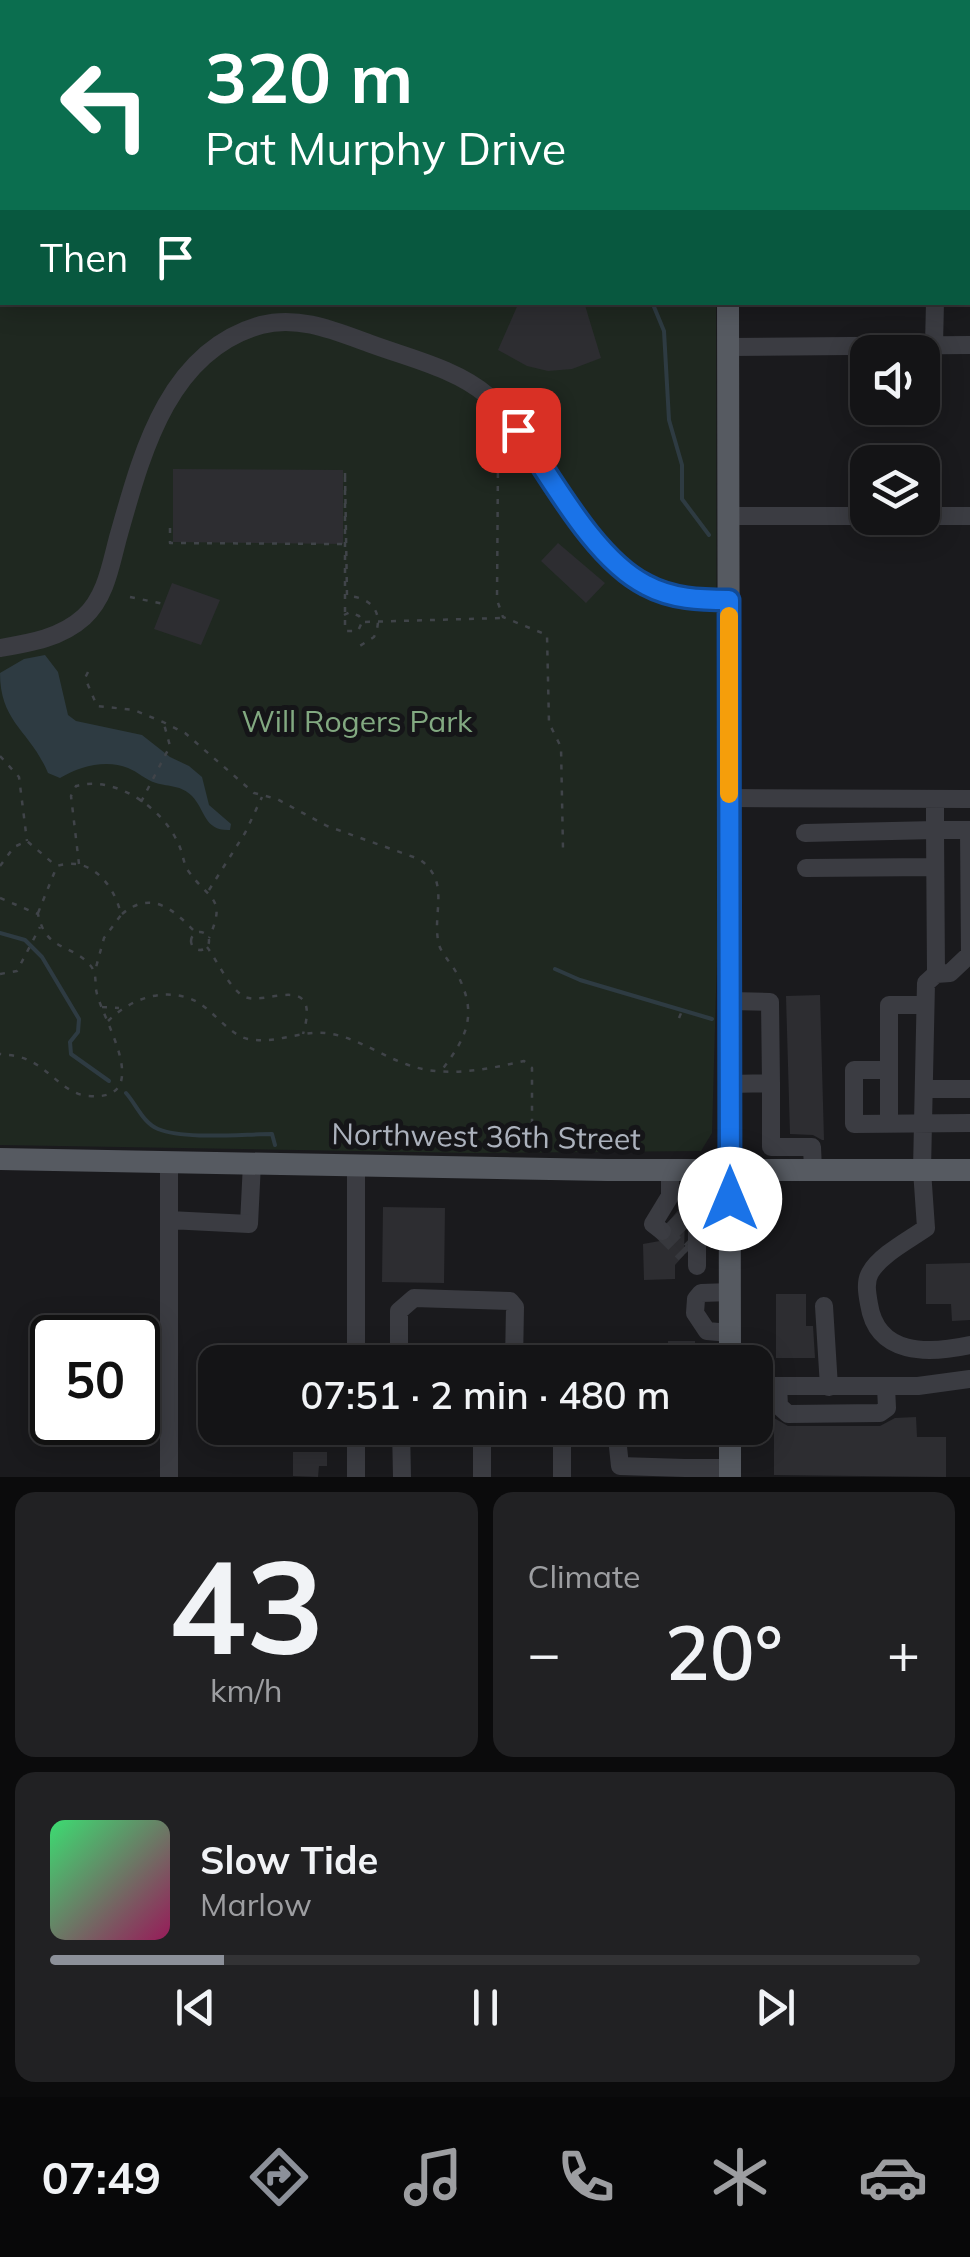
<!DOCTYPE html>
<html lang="en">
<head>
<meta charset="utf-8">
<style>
	:root { --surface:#141416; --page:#212123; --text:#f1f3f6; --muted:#9d9ea1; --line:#333335; --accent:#8c9099 }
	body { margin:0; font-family:Mulish,sans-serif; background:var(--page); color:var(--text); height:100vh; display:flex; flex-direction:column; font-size:38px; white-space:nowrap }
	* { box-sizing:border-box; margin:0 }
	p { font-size:32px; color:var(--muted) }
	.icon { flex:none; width:55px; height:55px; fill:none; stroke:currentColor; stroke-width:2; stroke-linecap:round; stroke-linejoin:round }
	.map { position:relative; height:1477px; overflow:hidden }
	.details { display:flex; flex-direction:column; gap:15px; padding:15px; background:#0b0b0c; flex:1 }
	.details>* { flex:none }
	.hud { position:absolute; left:0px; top:0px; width:970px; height:305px; box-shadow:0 5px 25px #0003,0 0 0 2px var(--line); background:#0b6e4f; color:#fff; overflow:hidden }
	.fabs { position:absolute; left:850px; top:335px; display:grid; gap:20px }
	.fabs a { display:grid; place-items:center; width:90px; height:90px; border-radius:20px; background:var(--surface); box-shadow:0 5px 25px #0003,0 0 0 2px var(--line); font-size:50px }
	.speed { position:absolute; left:30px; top:1315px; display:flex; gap:20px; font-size:50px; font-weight:700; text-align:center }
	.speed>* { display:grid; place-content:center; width:130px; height:130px; border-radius:50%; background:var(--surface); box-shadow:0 5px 25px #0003,0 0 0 2px var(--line); line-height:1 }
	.speed .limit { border:5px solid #111; border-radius:15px; background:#fff; color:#111 }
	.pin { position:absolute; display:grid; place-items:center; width:85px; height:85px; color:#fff; margin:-42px; border-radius:20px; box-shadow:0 5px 15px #0006 }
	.me { position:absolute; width:110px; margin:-55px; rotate:0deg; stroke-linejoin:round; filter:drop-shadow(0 0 8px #0008) }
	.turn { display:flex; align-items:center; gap:35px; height:210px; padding:0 40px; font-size:45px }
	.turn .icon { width:130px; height:130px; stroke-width:2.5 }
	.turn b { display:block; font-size:70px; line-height:85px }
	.then { display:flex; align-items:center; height:95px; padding:0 40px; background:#0003; gap:20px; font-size:38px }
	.big { font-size:75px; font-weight:600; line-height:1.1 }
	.details .tile { flex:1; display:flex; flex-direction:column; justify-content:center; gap:15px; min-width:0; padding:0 35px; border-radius:20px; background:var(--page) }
	.details .dial { align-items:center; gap:0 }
	.dial b { font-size:130px; line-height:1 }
	.song { display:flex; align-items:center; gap:30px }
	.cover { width:120px; height:120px; border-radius:15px; background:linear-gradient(135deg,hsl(140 70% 55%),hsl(330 70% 35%)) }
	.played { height:10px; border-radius:5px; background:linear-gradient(90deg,var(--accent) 20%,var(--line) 20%) }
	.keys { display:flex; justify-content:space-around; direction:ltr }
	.heat { display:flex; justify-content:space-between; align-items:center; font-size:55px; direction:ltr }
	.details .tiles { flex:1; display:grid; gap:15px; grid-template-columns:1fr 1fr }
	.tile:last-child { grid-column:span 2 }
	.trip { position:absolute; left:198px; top:1345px; width:575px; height:100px; border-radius:20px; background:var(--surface); box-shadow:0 5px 25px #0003,0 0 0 2px var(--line); font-weight:600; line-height:100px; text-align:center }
	.dock { display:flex; height:160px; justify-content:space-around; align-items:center; background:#080809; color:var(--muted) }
	.dock .icon { width:70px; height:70px }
	.dock .on { color:var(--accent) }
	.dock b { font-size:45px; color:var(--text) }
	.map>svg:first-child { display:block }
</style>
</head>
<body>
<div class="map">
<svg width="970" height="1477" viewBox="0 0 970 1477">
	<rect width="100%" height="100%" fill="#1a1a1d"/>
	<!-- green -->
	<path fill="#1f2820" d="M0 0H714L2 2V302L716 303 717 957 712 1133 701 1151 472 1153 0 1145Z"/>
	<!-- water -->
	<path fill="#2e3b42" d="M45 655 58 672 68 715 76 721 142 735 170 757 189 766 202 777 209 805 231 824 230 830C204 831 206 811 192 796 181 785 170 787 156 783 146 780 138 772 128 768 107 759 79 766 60 778L48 773C30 730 0 723 0 673L24 659Z"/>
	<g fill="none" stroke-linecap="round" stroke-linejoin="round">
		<!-- stream -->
		<path stroke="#2e3b42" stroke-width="4" d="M542 0 543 2
			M95 2 97 0
			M0 275 2 274
			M652 302 664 331 669 420 682 465V499L709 535
			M0 933 25 940 42 957 79 1019 78 1032 70 1042 71 1054 109 1081
			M555 969 580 980 712 1019
			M126 1093C136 1104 143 1123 158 1129 185 1140 243 1134 272 1134L275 1145"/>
	</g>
	<!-- building -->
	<path fill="#2d2d31" d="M519 302H584L601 358 572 369 548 371 527 366 498 350Z
		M173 469 343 470V544L173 542Z
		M558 543 605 583 586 603 541 561Z
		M172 583 220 600 201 645 154 629Z
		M820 995 824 1140H822L813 1135 790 1134 786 996Z
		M383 1207 445 1208 444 1283 382 1282Z
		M679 1209 685 1214 684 1255 675 1265V1279L644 1280 643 1244 671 1239 674 1232 669 1221Z
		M970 1263V1320L952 1321 951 1304H926V1264Z
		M776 1294H806V1326H813L815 1358H776Z
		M668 1341H695V1362H638V1346H668Z
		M916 1417 917 1437H946V1477L774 1475V1418L788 1426H880L895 1418Z
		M293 1452H327V1466H319L318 1477 293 1476Z"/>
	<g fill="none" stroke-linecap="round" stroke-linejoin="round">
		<!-- minor-tunnel -->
		<path stroke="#37383d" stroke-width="18" stroke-dasharray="18 9" stroke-linecap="butt" d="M671 1219 692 1240
			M662 1231 685 1254"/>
		<!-- path -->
		<path stroke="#404449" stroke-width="2.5" stroke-dasharray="5 8" stroke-linecap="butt" d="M263 0 268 2
			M36 2 38 0
			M309 2 311 0
			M0 80 2 72
			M498 460 497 600 503 617 547 635 549 723 561 747 563 849
			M345 473 347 596C372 597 385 614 374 637L355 649
			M170 528V543L344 544
			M130 597 164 604
			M344 615 350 612 359 616 362 622 358 631H345V471
			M365 622 501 618
			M88 672 85 678 97 706 134 710 163 722 185 733 254 793 277 799 327 826 419 859C452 882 431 913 439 945 442 954 451 963 456 972 479 1014 467 1037 441 1071
			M0 756 19 777 27 841
			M141 802 170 746 164 724
			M79 864 71 796 76 786C114 775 162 807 178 843 183 852 183 864 189 872 210 901 227 897 209 938
			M0 866 14 847 27 841 55 865
			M209 890 245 833 262 797
			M0 898 38 914C46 952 71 943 90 965 98 974 94 984 97 994 104 1022 155 1102 88 1096 65 1094 50 1070 30 1061 21 1056 10 1055 0 1054
			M38 913 57 866C90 855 115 885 121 915L104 938 95 971
			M122 914C152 889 174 910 196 933
			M191 941a9 9 0 1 1 18 0a9 9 0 1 1-18 0Z
			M207 947C217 960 230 990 245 997 265 1006 322 970 303 1034
			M0 974 17 971 40 927
			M102 1007 119 1008
			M679 1018 684 1006
			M108 1021C131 998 168 985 199 1003 215 1013 230 1035 248 1039 277 1045 304 1028 332 1034 358 1039 379 1054 403 1063 442 1079 484 1070 524 1061L532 1068V1149"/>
		<!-- minor -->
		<path stroke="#3b3c42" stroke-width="18" d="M16 2 17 0
			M939 2V0
			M0 34 2 29
			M968 220 970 218
			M934 345 935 302
			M729 347 970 345
			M729 516H868
			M922 516H970
			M0 648C30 643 61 638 84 617 107 596 111 562 119 534 142 453 168 351 261 325 299 315 335 331 371 344 409 358 457 369 488 396 582 479 574 598 729 600
			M729 798 970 799
			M935 799V830H970
			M805 833 935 830 936 974 926 983 922 1170 926 1228C909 1240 880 1255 870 1273 865 1282 867 1293 869 1304 877 1356 928 1354 970 1345
			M806 868 935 867
			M936 974 950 973 970 954 969 830
			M730 1001 770 1002 771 1083
			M889 1070V1005H925
			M730 1084 771 1083V1147H812L813 1170
			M924 1089H970
			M889 1124V1070H854V1124L970 1123
			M169 1162V1477
			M356 1165V1362
			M169 1220 249 1224 252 1163
			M662 1231 653 1224 670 1196V1170
			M697 1266V1216L730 1215
			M824 1306 829 1387
			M730 1333 707 1331 695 1313 696 1299 701 1293 731 1292
			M399 1362V1311L414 1298 510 1301 515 1307 514 1362
			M755 1386H918L970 1379
			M778 1386 779 1406 788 1414 880 1413 887 1408 886 1387
			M356 1428V1477
			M401 1428 402 1477
			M482 1428V1477
			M562 1428V1477
			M616 1428 620 1466 685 1468
			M685 1477V1468H730"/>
		<!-- major -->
		<path stroke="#565a61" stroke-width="22" d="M728 0V2
			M728 302 730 1362
			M0 1159 607 1170H970
			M730 1428V1477"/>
	</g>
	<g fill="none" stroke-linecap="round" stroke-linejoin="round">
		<defs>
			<path id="route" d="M518 430C551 477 594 559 646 585 672 599 700 600 729 600L730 1199"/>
		</defs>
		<!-- route casing -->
		<use href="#route" stroke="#114b97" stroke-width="25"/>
		<!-- route -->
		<use href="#route" stroke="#1a73e8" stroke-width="18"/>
		<!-- slow -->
		<path stroke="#f59e0b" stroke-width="18" d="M729 794V616"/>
	</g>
	<g text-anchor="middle" stroke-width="10" stroke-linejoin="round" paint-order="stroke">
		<!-- park labels -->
		<g font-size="30" fill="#82a981" stroke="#151518">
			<text x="357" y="732">Will Rogers Park</text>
		</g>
		<!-- street labels -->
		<g font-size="30" fill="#acb2bd" stroke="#151518">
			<text transform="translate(486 1137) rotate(1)" y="10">Northwest 36th Street</text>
		</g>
	</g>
</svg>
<div class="fabs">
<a><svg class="icon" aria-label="sound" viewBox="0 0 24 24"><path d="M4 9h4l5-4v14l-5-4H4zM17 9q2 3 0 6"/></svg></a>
<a><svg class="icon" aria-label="layers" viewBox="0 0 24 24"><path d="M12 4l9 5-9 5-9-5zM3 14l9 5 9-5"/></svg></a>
</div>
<div class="speed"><div class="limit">50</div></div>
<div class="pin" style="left:518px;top:430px;background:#d93025"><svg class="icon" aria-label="arrive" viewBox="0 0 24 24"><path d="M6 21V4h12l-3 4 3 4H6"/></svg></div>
<svg class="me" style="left:730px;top:1199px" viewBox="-20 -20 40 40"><circle r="19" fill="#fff"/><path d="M0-13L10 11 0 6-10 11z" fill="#1a73e8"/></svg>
<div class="trip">07:51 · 2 min · 480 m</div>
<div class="hud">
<div class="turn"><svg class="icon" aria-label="left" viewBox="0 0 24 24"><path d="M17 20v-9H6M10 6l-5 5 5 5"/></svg><div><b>320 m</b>Pat Murphy Drive</div></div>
<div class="then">Then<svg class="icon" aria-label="arrive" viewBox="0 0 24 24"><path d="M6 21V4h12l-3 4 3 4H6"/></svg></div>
</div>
</div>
<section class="details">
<div class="tiles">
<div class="tile dial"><b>43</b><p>km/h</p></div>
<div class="tile"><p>Climate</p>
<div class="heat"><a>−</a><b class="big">20°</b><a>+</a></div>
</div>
<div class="tile">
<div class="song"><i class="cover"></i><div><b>Slow Tide</b><p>Marlow</p></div></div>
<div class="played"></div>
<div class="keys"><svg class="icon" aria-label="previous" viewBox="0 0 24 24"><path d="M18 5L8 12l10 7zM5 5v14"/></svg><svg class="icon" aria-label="pause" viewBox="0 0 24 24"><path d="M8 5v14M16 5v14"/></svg><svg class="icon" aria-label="next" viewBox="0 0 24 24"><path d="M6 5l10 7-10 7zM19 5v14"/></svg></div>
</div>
</div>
</section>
<nav class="dock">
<b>07:49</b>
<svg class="icon on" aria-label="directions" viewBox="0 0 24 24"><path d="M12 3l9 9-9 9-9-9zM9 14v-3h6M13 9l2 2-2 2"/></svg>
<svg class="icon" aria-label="music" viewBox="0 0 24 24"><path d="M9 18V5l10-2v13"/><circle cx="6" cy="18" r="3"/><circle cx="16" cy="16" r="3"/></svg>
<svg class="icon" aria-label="phone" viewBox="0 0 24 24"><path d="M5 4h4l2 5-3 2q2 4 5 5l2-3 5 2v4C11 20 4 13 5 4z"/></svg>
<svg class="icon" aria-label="climate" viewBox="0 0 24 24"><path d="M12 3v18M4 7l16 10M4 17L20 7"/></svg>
<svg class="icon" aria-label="car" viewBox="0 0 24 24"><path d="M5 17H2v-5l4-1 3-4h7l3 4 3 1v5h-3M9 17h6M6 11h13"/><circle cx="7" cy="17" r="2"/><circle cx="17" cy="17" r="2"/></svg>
</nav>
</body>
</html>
